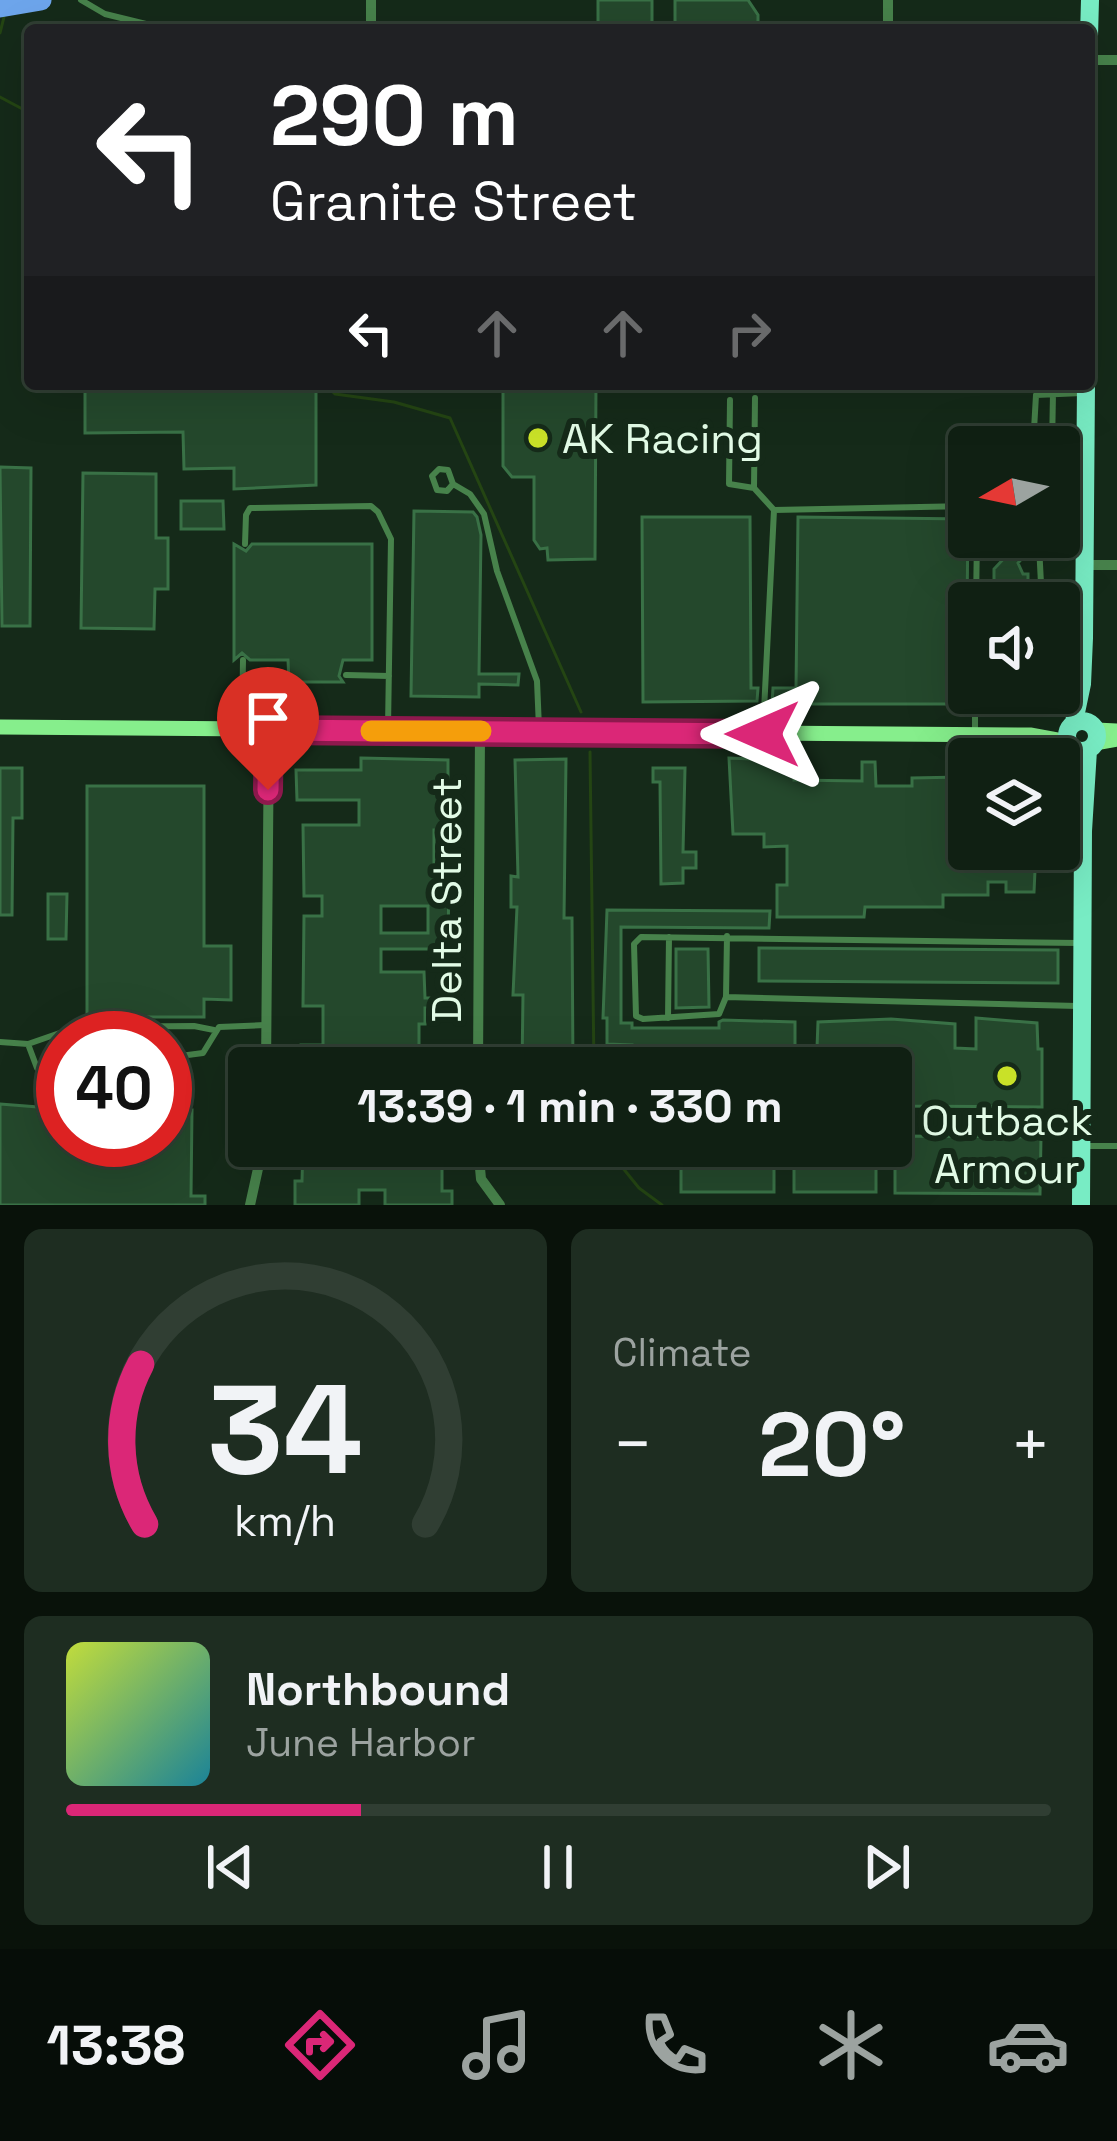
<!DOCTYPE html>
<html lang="en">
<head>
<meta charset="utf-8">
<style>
	:root { --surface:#102013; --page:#1e2d21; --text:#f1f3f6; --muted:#9ca3a0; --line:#303e33; --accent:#db2777 }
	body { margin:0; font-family:"Space Grotesk",sans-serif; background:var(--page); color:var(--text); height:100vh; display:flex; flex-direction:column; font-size:45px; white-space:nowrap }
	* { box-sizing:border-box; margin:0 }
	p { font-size:39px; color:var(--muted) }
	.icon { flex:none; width:66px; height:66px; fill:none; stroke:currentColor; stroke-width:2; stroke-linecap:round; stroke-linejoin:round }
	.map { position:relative; height:1205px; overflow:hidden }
	.panel { display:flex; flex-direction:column; gap:24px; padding:24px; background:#09120a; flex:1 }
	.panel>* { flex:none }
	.guide { position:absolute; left:24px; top:24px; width:1071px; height:366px; border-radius:12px; box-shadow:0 12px 48px #0002,0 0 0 3px var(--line); background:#202124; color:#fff; overflow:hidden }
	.needle { width:78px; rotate:261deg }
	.tools { position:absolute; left:948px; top:426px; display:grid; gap:24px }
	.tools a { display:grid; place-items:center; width:132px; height:132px; border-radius:12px; background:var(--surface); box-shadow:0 12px 48px #0002,0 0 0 3px var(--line); font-size:60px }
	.speed { position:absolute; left:36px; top:1011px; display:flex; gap:24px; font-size:60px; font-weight:700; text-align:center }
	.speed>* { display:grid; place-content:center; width:156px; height:156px; border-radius:50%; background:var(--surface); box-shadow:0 12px 48px #0002,0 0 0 3px var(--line); line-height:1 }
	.speed .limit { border:18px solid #d22; background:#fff; color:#111 }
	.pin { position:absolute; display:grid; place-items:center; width:102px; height:102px; color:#fff; margin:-123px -51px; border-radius:50% 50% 50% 0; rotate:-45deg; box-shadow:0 0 12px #0007 }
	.pin .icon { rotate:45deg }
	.me { position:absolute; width:132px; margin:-66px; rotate:270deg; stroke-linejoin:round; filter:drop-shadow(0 0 9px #0008) }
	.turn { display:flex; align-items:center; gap:42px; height:252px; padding:0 48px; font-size:54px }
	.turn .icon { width:156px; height:156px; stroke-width:2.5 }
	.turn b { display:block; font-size:84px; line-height:102px }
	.lanes { display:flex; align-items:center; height:114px; padding:0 48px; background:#0003; justify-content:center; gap:60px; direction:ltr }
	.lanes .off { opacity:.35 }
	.big { font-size:90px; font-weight:800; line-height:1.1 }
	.panel .tile { flex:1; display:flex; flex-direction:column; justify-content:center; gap:18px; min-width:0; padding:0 42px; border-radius:18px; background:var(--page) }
	.panel .dial { align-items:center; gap:0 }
	.dial svg { height:312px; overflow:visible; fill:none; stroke:var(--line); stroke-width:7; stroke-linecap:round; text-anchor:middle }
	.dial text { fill:var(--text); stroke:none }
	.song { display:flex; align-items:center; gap:36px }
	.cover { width:144px; height:144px; border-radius:18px; background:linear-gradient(135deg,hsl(70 70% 55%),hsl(190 70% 35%)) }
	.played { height:12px; border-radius:6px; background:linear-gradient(90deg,var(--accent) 30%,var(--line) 30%) }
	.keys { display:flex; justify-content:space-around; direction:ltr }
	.heat { display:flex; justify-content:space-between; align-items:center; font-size:66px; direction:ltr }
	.panel .tiles { flex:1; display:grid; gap:24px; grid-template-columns:1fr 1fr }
	.tile:last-child { grid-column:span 2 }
	.trip { position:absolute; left:228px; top:1047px; width:684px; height:120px; border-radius:12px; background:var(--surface); box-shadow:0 12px 48px #0002,0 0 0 3px var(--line); font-weight:800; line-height:120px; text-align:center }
	.tabs { display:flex; height:192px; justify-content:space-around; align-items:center; background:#060d08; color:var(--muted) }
	.tabs .icon { width:84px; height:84px }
	.tabs .active { color:var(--accent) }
	.tabs b { font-size:54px; color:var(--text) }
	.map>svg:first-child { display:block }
</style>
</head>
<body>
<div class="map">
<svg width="1117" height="1205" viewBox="0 0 1117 1205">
	<rect width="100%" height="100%" fill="#152a19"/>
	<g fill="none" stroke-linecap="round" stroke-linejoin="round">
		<!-- stream -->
		<path stroke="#244513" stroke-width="3" d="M0 33 4 17
			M0 97 30 113
			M325 384 335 394 394 402 450 418 581 712
			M590 752 594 1068
			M605 1146 639 1188 662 1205"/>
	</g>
	<!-- building -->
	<path fill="#24482c" stroke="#397146" stroke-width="3" fill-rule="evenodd" d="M598 0H652V30H598Z
		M675 0H748L758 15V30H675Z
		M234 384H316V485L234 489V468L184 469 183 432 85 433V385Z
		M503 384H596L595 559 548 560 547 548 540 549 534 540V477H512L503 466Z
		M0 467 31 468 30 626H2Z
		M83 473 156 474V538H168V589H155L154 629 81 628Z
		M181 501H223L224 529H181Z
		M414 511 473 512 477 517 481 535 479 674H519L518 685 479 684V697L411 696Z
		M642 517H750L751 688H758L757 701 643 702Z
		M798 517 968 519 966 704H772L773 688H796Z
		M234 544 246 551 252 544H372V660H343L339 676 343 682H289L288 660H250L242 653 234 660Z
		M1011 551 1025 555 1018 563 1023 574H1028V601L1023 603 994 601V569Z
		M361 758 448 760V789H458V803H447V830H434V870H449L448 949H381V972H424L425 998H433V1008H425V1024H419V1068H301V1045H323V1006H303L304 916H322V896H304L303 825H359V800H297L296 770H361ZM381 906H428V933H381Z
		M729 758 794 761V780L862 781V762H875L876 786H912V778L961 777V802H969V849H1036L1034 892H1006V882H988V895H943V907H865L864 917H777V885H787V846L764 847V834H733Z
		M566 759 564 918H572L573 1068H522L523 995H513L517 907H511V876L518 877 515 760Z
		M0 768H22V818H13L12 915H0Z
		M653 768H685L683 852H696V868H683V883L661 884 660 782H653Z
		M87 786H204V946H231V1000L204 999V1017H87Z
		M48 894H67L66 939H48Z
		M607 910 770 911 769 928 621 927V1023H632V1028H719V1022L723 1020 795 1022V1046H776V1068H632V1045L607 1044V1018H603Z
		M759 948 1058 950V983L759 981Z
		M676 949H708L709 1007 676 1008Z
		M976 1018 1037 1023 1038 1049H1042V1107L896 1106 897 1046H877V1068H796V1048H817L818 1022 891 1019 955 1024V1048L976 1049Z
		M0 1104 63 1109V1140H165V1110H192L191 1196H205V1205H0Z
		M895 1136 1041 1137 1040 1194 895 1193Z
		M303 1146H331V1167L387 1168 388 1149H429L428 1156 442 1157V1191H452V1205H385V1190H359V1205H295V1181H302Z
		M681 1146H774V1192H681Z
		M794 1146H876V1192H794Z"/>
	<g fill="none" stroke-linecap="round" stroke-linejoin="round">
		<!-- lane -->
		<path stroke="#47824b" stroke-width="6" d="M81 0 105 14 150 25
			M730 400 729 484 754 488 774 510
			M1033 447 1036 395 1082 393
			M1052 447 1053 393
			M453 484 447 491 437 490 432 476 439 469 448 470 453 484 470 494 484 514 497 571 537 681 539 728
			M754 488 755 398
			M1059 513 1079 512
			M977 542 1039 545 1042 603
			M245 544 246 515 250 508 371 506 378 512 391 539 388 727
			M976 603 977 537
			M243 675H284
			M346 675 389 676
			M975 698H1017L1039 693
			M242 726 243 660
			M763 731 774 510 969 506
			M975 731V693
			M727 936 726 997 719 1014 643 1019 636 1016 634 944 641 937 1079 943
			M726 997 1078 1006
			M668 1018 669 937
			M0 1042 28 1044 37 1068 63 1088
			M28 1044 77 1027 194 1026 214 1030
			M165 1058 203 1053 219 1027 265 1025
			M1085 1146H1117"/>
		<!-- street -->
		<path stroke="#47824b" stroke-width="10" d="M371 0V30
			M888 0V30
			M1089 60H1117
			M1084 565H1117
			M266 1068 269 730
			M478 1068 480 732
			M478 1146 481 1179 500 1205
			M250 1205 263 1146"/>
		<!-- secondary -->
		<path stroke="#86ee8c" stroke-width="15" d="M0 727 1030 735 1068 742
			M1096 730 1117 731
			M1096 743 1117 739"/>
		<!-- primary -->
		<path stroke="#78ecc4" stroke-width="18" d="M1089 36 1090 0
			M1067 736a15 15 0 1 1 30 0a15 15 0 1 1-30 0Z
			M1074 722 1082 684 1084 638 1086 384
			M1081 1205 1083 831 1088 750"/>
		<!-- highway -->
		<path stroke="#6da5eb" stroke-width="21" d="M0 7 41 0"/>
	</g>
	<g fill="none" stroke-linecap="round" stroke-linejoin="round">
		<defs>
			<path id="route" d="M268 790 269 730 763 734"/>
		</defs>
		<!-- route casing -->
		<use href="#route" stroke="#8e194d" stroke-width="30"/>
		<!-- route -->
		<use href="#route" stroke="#db2777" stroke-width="21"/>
		<!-- slow -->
		<path stroke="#f59e0b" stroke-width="21" d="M371 731H481"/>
	</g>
	<!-- markers -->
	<g fill="#c9e128" stroke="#152a19" stroke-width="4.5">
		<circle cx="538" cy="438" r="12"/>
		<circle cx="1007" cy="1076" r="12"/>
	</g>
	<g text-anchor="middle" stroke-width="12" stroke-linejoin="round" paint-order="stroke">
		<!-- poi labels -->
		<g font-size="42" fill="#e2fbe6" stroke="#152a19" text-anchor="start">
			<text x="562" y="453">AK Racing</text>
			<text x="1007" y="1135" text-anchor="middle">Outback<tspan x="1007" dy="48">Armour</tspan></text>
		</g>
		<!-- street labels -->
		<g font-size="42" fill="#e2fbe6" stroke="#152a19">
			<text transform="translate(446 900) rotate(-90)" y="15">Delta Street</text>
		</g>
	</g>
</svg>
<div class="tools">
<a><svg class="needle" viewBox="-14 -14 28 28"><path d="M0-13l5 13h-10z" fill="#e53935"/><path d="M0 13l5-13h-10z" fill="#9ca3a0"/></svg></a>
<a><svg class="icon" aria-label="sound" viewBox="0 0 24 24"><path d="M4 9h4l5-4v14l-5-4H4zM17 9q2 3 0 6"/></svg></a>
<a><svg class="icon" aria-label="layers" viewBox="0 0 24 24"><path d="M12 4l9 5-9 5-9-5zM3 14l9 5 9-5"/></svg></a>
</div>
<div class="speed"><div class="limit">40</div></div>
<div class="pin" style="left:268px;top:790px;background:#d93025"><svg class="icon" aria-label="arrive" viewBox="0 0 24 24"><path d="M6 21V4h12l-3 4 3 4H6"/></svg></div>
<svg class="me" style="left:763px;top:734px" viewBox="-20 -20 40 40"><path d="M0-17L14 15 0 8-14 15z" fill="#db2777" stroke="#fff" stroke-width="4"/></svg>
<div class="trip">13:39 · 1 min · 330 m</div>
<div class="guide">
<div class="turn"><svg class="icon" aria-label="left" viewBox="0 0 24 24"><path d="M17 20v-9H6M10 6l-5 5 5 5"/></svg><div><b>290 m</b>Granite Street</div></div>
<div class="lanes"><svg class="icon" aria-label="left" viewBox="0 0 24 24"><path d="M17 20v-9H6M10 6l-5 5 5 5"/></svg><svg class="icon off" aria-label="ahead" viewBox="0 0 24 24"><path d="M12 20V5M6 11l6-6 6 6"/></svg><svg class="icon off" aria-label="ahead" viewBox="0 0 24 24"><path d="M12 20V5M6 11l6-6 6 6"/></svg><svg class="icon off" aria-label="right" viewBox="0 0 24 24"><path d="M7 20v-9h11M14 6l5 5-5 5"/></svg></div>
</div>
</div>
<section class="panel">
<div class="tiles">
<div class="tile dial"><svg viewBox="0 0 100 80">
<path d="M14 69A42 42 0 1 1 86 69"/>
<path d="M14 69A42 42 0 0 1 13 28" stroke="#db2777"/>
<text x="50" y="56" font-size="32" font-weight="700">34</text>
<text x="50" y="72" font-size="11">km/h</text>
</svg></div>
<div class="tile"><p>Climate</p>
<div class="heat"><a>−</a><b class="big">20°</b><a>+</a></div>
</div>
<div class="tile">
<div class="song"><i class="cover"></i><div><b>Northbound</b><p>June Harbor</p></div></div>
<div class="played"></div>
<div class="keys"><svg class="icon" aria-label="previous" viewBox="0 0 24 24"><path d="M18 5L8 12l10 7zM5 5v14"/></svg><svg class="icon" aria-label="pause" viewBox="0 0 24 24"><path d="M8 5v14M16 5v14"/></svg><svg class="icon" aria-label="next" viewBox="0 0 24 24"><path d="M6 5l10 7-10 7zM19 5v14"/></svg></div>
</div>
</div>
</section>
<nav class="tabs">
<b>13:38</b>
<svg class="icon active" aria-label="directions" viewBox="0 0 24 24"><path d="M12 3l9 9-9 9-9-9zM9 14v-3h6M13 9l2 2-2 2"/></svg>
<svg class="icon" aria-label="music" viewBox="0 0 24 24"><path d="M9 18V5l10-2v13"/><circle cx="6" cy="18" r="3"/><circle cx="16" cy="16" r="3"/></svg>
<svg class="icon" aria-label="phone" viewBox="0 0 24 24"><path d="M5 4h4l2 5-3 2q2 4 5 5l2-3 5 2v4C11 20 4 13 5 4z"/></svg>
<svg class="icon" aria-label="climate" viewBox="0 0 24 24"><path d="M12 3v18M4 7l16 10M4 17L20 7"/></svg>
<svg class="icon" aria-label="car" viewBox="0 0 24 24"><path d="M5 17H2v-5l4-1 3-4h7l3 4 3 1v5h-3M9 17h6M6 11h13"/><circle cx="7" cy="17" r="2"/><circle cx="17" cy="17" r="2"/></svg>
</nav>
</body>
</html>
